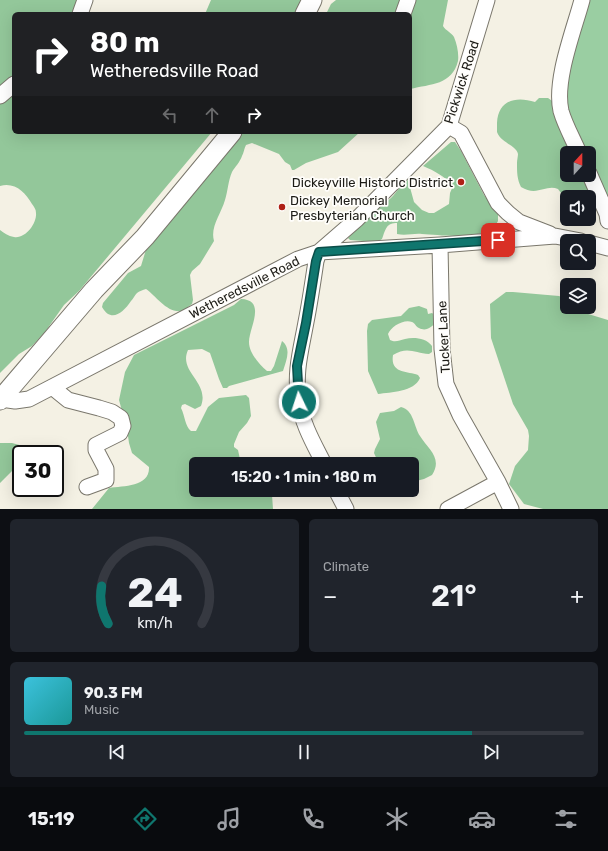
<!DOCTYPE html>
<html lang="en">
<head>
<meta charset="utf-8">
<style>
	:root { --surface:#171b24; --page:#20242c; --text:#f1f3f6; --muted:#9ea1a6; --line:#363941; --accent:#0f766e }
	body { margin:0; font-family:Rubik,sans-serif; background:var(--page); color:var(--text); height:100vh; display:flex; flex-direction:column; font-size:15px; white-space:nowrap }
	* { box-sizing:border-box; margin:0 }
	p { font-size:13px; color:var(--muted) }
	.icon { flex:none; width:22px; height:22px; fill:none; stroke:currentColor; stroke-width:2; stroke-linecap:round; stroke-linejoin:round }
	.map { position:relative; height:509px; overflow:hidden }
	.details { display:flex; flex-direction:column; gap:10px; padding:10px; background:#0d0f14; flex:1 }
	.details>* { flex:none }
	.banner { position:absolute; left:12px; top:12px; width:400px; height:122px; border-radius:6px; box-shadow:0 4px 16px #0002; background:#202124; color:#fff; overflow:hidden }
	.needle { width:26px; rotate:21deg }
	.buttons { position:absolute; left:560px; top:146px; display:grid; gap:8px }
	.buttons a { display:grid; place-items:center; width:36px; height:36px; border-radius:6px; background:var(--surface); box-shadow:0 4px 16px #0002; font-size:20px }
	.speed { position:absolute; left:12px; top:445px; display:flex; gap:8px; font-size:20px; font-weight:700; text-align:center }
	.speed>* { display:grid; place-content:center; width:52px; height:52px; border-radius:50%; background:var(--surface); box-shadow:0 4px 16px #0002; line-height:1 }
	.speed .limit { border:2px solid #111; border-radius:6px; background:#fff; color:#111 }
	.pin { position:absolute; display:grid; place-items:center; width:34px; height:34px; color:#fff; margin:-17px; border-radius:8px; box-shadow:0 2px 6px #0006 }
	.me { position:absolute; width:44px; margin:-22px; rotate:356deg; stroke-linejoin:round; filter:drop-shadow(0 0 3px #0008) }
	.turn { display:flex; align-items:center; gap:14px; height:84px; padding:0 12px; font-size:18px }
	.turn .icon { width:52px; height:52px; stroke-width:2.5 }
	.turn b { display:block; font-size:28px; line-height:34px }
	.lanes { display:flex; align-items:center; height:38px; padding:0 12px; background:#0003; justify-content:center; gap:20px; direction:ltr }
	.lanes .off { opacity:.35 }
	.big { font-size:30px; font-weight:600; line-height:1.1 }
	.details .widget { flex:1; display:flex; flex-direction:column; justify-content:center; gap:6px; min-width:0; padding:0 14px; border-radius:6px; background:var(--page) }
	.details .dial { align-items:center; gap:0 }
	.dial svg { height:104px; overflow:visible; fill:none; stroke:var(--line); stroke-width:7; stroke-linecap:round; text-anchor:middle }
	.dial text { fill:var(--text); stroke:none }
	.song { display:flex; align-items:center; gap:12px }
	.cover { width:48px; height:48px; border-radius:6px; background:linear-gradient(135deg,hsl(190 70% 55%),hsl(180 70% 35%)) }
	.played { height:4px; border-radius:2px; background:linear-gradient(90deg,var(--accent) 80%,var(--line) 80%) }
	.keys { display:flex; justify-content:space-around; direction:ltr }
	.heat { display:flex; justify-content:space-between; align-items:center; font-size:22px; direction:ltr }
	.details .tiles { flex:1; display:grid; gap:10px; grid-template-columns:1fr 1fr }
	.widget:last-child { grid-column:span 2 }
	.trip { position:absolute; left:189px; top:457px; width:230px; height:40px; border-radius:6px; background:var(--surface); box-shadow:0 4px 16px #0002; font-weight:600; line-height:40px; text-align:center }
	.tab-bar { display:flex; height:64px; justify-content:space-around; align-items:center; background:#090b0e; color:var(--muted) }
	.tab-bar .icon { width:28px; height:28px }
	.tab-bar .on { color:var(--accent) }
	.tab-bar b { font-size:18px; color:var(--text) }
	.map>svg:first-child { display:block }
</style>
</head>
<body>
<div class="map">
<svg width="608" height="509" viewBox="0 0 608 509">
	<rect width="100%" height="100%" fill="#f4f1e4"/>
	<!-- green -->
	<path fill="#9acea2" d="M584 0H608V202L589 161V153H585L567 112 562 87Z"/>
	<!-- forest -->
	<path fill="#93c79a" d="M0 0H77L74 14H14V82L0 92Z
		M211 0H308L300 14H205Z
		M336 0H448L443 26C446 31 451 32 454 37 457 44 459 54 458 61 452 85 431 84 410 89V14H326L331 4Z
		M14 88V132H212L79 291 64 305 45 332 32 346 19 354 0 373V230C4 233 8 236 14 237 26 239 37 223 36 213 36 209 34 207 32 204 25 192 15 182 0 186V102Z
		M539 98H548L555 103 573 153H567V175H584C588 184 591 193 579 197L574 194 570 197H567L566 208 562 205 561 193 558 189C546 184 537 197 521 187 517 179 517 172 517 163 517 160 518 156 518 154 516 145 501 143 497 132 497 129 497 126 497 123 498 100 516 96 535 102Z
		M242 132H360L338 152 306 163 294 170H292L290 165 285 162 279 154 252 143 246 145C244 149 244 152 242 156 240 162 235 167 232 172 228 181 228 191 225 200 221 214 210 227 214 241L200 264 192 271 190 275 193 300 192 304C189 306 185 310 181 311 167 313 156 296 146 289 143 290 139 291 137 293 135 295 133 299 131 301 123 313 111 323 102 307L103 303 128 273 141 266 148 243 211 166Z
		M451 142H455L461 151 484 195 498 214V221C487 242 442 235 422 234 414 233 406 236 397 234V223C386 222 385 231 382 239L377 242 350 240 348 238C362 223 376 211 391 198 397 192 401 184 408 180L414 202 422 210 429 213H434L449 204 450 193 453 186C444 176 435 171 423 166Z
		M506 292H513L559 296 564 298 567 301V307H572L575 310 608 320V509H543L524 504 509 484 515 466 528 450 529 436 528 430 513 404 491 338 490 304Z
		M241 299C267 300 249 328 249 342 249 353 259 364 267 371H271L274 366 282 341C292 349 286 361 283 371L229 386 227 388H223L219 379 210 353 202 349 188 350C178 372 210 382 201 406L195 409 185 404 182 405 181 408C185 416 185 426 191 431H196L208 407 219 398 246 395 249 398 251 416 247 423 239 432 234 444V447L238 450 241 464H196V490H269L272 495 273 509H92L109 488C124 486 150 487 149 467L132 453 129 443 127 429 119 400 125 372 134 355 234 305Z
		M419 306 427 309 428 314 432 313 436 316V322C432 327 426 332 419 328 416 327 415 323 412 322 403 319 391 327 388 334L390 340C396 343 399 340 405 339 414 337 426 338 432 346V352L429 354C415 353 407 346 393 355 390 374 407 371 418 375L420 378C414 392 391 392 378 394L368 371 367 331 368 324 372 320 401 316 409 308Z
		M401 407C414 410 414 427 420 436 428 449 443 458 432 475L424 479 412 482V464H379L374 453 375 449 380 439 376 422 380 413 394 411Z
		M0 443H12L23 446 24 454H21V464L14 469 0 483Z"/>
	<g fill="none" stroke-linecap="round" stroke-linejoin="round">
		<defs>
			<path id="minor" d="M80 14 85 0
				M403 14 408 0
				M0 96 14 84
				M449 126 461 133 498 203 508 213 519 222 550 234
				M579 153C573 139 565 125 561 111 554 80 574 30 582 0
				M589 173 607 214 608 221
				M589 243 608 248
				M440 245 442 349 446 384 460 415 498 482 511 509
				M52 387 68 400 99 408 112 412 121 418 123 426 120 433 96 445V450L106 469V480L87 487
				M1 399 15 401 29 399 298 259 319 252 440 245 555 236 581 241
				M324 464C314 444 302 424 299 401 294 373 301 350 306 322 310 302 313 281 316 261L319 252 357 219 449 126 487 0
				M336 490 346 509
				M448 509 498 482"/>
			<path id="major" d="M305 14 312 0
				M0 400 94 290 145 237 232 132"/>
		</defs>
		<!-- minor casing -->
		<use href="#minor" stroke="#7a776c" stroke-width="17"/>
		<!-- major casing -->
		<use href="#major" stroke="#7a776c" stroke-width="21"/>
		<!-- minor -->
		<use href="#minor" stroke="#fff" stroke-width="15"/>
		<!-- major -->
		<use href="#major" stroke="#fff" stroke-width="19"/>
	</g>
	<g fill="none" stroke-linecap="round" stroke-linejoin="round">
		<defs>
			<path id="route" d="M299 402 297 366 306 323 316 261 319 252 498 240"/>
		</defs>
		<!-- route casing -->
		<use href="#route" stroke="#0a4d48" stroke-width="10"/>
		<!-- route -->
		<use href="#route" stroke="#0f766e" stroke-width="7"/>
	</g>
	<!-- markers -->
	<g fill="#af2016" stroke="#fffefb" stroke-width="1.5">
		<circle cx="461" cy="182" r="4"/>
		<circle cx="282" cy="207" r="4"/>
	</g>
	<g text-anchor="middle" stroke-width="3.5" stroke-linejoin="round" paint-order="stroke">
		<!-- street labels -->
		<g font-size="13" fill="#1d1c17" stroke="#fffefb">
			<text transform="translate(461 82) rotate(-72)" y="5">Pickwick Road</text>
			<text transform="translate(244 287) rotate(-27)" y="5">Wetheredsville Road</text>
			<text transform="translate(443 337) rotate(-93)" y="5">Tucker Lane</text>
		</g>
		<!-- poi labels -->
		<g font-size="13" fill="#1d1c17" stroke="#fffefb" text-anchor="end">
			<text x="453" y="187">Dickeyville Historic District</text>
			<text x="290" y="205" text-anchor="start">Dickey Memorial<tspan x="290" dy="15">Presbyterian Church</tspan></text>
		</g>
	</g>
</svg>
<div class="buttons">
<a><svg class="needle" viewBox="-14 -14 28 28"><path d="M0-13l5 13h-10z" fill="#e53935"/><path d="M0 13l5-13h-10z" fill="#9ea1a6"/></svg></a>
<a><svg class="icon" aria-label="sound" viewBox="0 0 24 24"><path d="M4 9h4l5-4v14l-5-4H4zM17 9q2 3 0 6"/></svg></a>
<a><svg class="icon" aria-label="search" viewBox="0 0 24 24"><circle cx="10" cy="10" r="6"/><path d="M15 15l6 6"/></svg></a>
<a><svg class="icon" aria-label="layers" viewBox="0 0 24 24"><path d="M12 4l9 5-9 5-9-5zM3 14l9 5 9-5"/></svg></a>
</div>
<div class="speed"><div class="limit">30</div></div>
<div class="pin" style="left:498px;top:240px;background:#d93025"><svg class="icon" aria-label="arrive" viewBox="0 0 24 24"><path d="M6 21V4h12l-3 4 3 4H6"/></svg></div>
<svg class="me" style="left:299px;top:402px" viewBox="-20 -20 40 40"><circle r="17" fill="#0f766e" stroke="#fff" stroke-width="3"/><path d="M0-11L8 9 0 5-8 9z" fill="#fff"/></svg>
<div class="trip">15:20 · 1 min · 180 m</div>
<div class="banner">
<div class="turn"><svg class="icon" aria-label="right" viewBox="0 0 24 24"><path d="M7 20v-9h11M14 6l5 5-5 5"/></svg><div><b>80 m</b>Wetheredsville Road</div></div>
<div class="lanes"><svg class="icon off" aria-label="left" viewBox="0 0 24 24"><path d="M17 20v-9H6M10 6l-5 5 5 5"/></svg><svg class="icon off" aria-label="ahead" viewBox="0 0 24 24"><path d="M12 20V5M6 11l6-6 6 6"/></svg><svg class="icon" aria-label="right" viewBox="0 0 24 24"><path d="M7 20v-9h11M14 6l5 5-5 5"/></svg></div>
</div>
</div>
<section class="details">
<div class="tiles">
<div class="widget dial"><svg viewBox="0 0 100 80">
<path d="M14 69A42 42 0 1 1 86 69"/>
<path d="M14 69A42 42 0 0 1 9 40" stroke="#0f766e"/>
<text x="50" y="56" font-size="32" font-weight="700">24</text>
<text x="50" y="72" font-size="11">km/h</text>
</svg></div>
<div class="widget"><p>Climate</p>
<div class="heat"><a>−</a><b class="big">21°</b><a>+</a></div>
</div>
<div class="widget">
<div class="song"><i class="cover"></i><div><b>90.3 FM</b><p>Music</p></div></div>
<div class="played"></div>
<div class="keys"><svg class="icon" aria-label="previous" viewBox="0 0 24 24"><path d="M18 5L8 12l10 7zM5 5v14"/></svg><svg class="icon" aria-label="pause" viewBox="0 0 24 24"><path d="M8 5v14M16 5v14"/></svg><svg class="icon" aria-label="next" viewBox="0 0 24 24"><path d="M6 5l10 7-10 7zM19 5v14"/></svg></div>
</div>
</div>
</section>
<nav class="tab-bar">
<b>15:19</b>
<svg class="icon on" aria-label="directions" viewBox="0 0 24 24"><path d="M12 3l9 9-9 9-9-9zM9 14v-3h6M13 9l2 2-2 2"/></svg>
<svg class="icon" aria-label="music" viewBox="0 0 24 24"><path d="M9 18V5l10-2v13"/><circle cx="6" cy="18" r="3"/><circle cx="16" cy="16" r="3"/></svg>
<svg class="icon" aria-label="phone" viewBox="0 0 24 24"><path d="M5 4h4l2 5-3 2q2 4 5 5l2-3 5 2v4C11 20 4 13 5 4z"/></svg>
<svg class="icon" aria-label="climate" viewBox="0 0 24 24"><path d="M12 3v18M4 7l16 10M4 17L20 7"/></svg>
<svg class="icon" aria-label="car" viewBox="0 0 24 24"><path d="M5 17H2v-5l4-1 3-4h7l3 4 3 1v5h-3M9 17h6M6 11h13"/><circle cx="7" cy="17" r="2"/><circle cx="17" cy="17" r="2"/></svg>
<svg class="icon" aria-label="filters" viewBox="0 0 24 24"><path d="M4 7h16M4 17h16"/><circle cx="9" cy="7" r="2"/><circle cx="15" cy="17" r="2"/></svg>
</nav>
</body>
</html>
